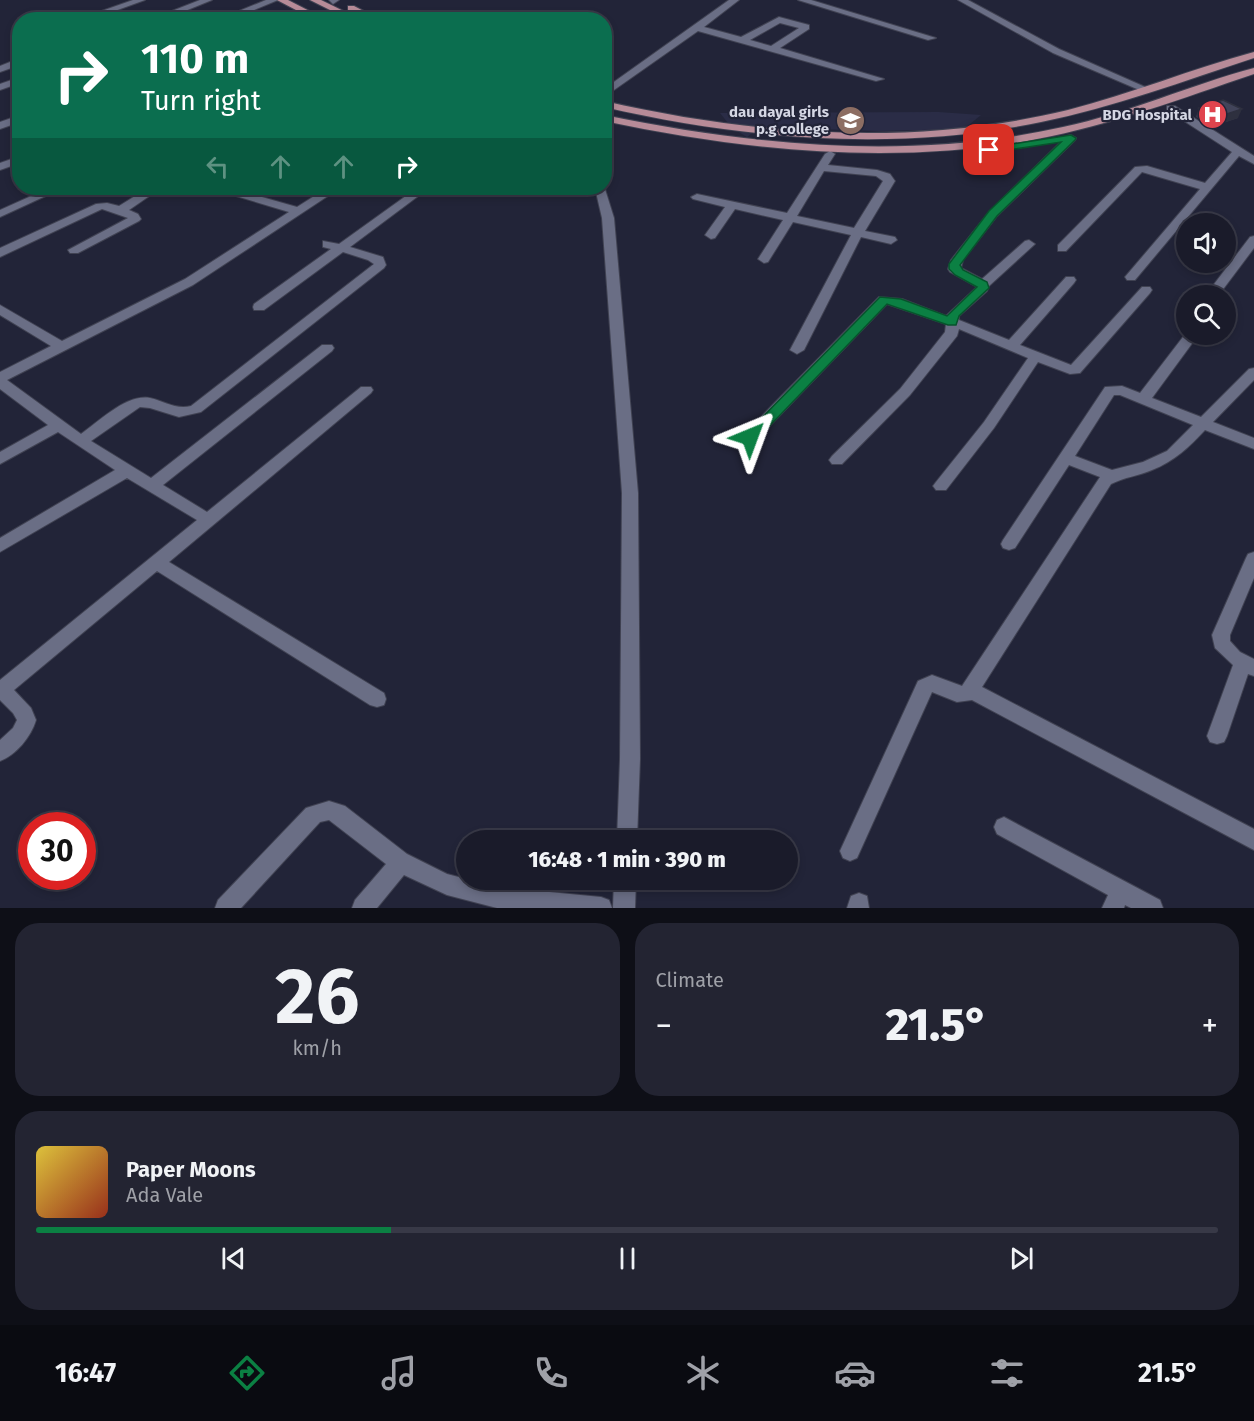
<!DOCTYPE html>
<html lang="en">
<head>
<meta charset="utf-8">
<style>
	:root { --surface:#1a1b2a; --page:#232432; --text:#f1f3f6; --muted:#9fa1a8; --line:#383947; --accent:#0b8043 }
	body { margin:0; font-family:"Fira Sans",sans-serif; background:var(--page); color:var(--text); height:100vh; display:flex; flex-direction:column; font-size:22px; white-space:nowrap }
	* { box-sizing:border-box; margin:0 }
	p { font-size:20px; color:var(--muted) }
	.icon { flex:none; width:33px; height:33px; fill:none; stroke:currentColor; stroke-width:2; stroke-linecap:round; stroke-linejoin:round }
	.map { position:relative; height:908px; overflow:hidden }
	.details { display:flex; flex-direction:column; gap:15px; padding:15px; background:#0e0f17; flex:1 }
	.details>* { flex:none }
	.guide { position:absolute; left:12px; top:12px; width:600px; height:183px; border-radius:24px; box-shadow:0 3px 9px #0003,0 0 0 2px var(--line); background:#0b6e4f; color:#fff; overflow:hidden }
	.controls { position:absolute; left:1176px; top:213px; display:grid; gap:12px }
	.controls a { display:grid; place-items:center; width:60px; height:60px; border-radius:50%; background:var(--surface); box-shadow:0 3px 9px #0003,0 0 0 2px var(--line); font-size:30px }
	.speed { position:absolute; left:18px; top:812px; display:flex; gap:12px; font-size:30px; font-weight:700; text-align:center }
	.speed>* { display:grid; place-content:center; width:78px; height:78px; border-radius:50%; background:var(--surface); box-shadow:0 3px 9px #0003,0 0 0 2px var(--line); line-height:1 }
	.speed .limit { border:9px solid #d22; background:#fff; color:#111 }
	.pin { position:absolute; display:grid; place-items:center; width:51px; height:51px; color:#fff; margin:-26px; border-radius:12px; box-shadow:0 3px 9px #0006 }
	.me { position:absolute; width:66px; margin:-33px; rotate:44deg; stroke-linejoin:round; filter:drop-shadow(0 0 4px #0008) }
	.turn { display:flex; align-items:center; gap:21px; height:126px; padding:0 30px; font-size:27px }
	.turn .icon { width:78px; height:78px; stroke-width:2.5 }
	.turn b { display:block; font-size:42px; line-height:51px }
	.lanes { display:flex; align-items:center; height:57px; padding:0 30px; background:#0003; justify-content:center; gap:30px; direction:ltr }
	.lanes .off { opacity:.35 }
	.big { font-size:45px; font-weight:800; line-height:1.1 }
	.details .widget { flex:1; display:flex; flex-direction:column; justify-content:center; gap:9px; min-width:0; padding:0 21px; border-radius:24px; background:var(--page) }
	.details .dial { align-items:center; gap:0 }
	.dial b { font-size:78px; line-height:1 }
	.song { display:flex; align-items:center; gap:18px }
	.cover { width:72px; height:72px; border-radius:9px; background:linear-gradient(135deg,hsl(50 70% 55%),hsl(10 70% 35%)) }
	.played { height:6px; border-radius:3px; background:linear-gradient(90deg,var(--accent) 30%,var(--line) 30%) }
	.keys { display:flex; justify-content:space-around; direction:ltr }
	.heat { display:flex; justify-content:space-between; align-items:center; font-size:33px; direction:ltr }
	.details .tiles { flex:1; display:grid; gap:15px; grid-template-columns:1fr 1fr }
	.widget:last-child { grid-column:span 2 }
	.trip { position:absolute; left:456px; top:830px; width:342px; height:60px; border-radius:30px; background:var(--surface); box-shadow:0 3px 9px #0003,0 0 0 2px var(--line); font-weight:800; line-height:60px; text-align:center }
	.menu { display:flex; height:96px; justify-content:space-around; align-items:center; background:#0a0b11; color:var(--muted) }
	.menu .icon { width:42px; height:42px }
	.menu .on { color:var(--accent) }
	.menu b { font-size:27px; color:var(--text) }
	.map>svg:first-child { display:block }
</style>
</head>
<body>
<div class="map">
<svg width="1254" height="908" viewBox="0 0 1254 908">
	<rect width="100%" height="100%" fill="#222438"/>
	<!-- built -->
	<path fill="#2a2c46" d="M939 112 981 115 964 129 879 131 760 127 747 137 732 128 720 113Z"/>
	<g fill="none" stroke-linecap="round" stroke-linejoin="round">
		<defs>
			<path id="minor" d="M133 0H145L90 20H76Z
				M200 0H212L163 20H149Z
				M266 0H278L230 20H217Z
				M329 0H339L333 4Z
				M729 0H739L704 27 741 37 779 17 809 25V29L780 48 884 79 876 81 698 31 604 97V89ZM780 23 799 28 771 46 750 40Z
				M798 0H811L936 38 928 40Z
				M958 0H968L1059 49 1152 90 1144 92 1053 53Z
				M20 58V65L0 72V66Z
				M20 77V83L0 90V84Z
				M1167 106H1175L1254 156V164L1239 156 1135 280H1127L1125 277 1200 189 1142 172 1066 251H1058V245L1135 167 1147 166 1205 183 1232 152 1167 110Z
				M20 115V122L0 129V122Z
				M1071 135 1076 138 1075 140 997 216 963 260 961 268 982 279 1025 241 1029 240 1035 244 989 286 987 291 959 316V320L1009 340 1066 277H1074L1076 280 1074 283 1020 345 1071 365 1142 287H1150L1152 290 1150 293 1080 373 1070 374 1038 362 994 428 946 490H936L933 486 936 482 984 422 1028 358 959 329 957 336 910 395 842 464H832L829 460 832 456 900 389 945 332 946 324 887 304 755 441H745L743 437 745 433 879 297 902 299 946 316 977 287 950 272 948 269 951 260 989 212 1067 136Z
				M830 151 835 154 828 165 877 170 890 174 895 181 865 231 895 237 897 240 891 244 861 237 804 350 797 354 790 350 851 235 793 222 768 262 764 263 758 259 783 220 735 209 715 238 711 239 705 235 725 207 693 199 691 197 697 194 787 213 825 154ZM824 171 876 176 883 181 854 228 797 216Z
				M20 156V163L0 170V163Z
				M604 186 614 218 638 493 640 759 637 840H617L620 759 622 493 602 218 595 188H604Z
				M49 188H63L0 217V210Z
				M148 188H161L129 210 138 214 141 219 139 221 78 253H70L68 250 128 218 102 209 0 257V248L96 204 107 203 119 206Z
				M215 188H230L297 207 327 188H340L193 285 7 380 81 434C100 421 126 394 150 398 164 401 176 410 191 406L374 264 368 260 343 252 264 310H254L253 307 254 304 331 249 323 247V241L339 244 417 188H429L350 247 383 257 386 265 384 268 201 412 179 417 150 408 140 407 91 441 151 478 322 345H332L334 348 332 351 163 485 207 512 361 387H371L373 390 371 393 169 562 384 693 386 699 384 705 377 707 370 705 157 571 14 690 31 708 36 720C31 737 16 755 0 761V740L13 728 17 720 13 713 0 700V680L197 520 127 478 0 552V538L115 470 58 432 0 464V452L48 425 0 389V372L51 346 0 315V305L62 341 185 279 289 212 216 190Z
				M1254 236V248L1218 296H1205L1250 237Z
				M1186 333 1199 334 1152 398 1201 417 1249 369 1254 368V380L1213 422 1254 438V449L1205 430C1189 447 1175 461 1152 470 1138 476 1125 477 1111 484L982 687 1254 829V850L972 700 957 702 932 692 857 858 850 861 843 858 840 851 918 681 932 675 962 686 1100 477 1069 465 1015 548 1009 550 1003 548 1001 544 1003 540 1105 387 1122 386 1140 393ZM1114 395H1120L1193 425 1167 451 1143 462 1112 470 1075 456Z
				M1254 552V578L1230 635V641L1240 652 1254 659V676L1248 674 1227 736 1224 742 1217 744 1210 742 1207 736 1233 665 1215 648 1212 635 1246 558 1248 554Z
				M329 801 345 806 407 854 447 874 497 887 601 897 609 900 612 908H497L447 895 404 875 377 908H352L355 900 386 864 329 820 320 822 241 908H215L218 900 306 808Z
				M1004 817 1160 900 1163 908H1131L1125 905 1124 908H1102L1108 895 997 834 994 827 997 820Z
				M614 879H636L635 908H613Z
				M859 893 867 896 869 908H847L851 896Z"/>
			<path id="major" d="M277 0H288L327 20H315Z
				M310 0H321L362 20H350Z
				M348 6H354L381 20H369L348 10Z
				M1254 52V58C1184 81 1114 107 1041 122 896 152 748 140 604 107V101C756 136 915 147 1068 110 1131 94 1191 69 1254 52Z
				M1254 68V74C1183 98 1111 125 1037 139 893 166 747 151 604 121V115C755 146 911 161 1063 127 1129 113 1190 85 1254 68Z"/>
		</defs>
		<!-- minor casing -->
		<use href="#minor" stroke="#404252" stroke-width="2"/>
		<!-- major casing -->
		<use href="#major" stroke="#404252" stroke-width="2"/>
		<!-- minor -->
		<use href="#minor" fill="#6a6e85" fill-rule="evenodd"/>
		<!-- major -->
		<use href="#major" fill="#b78b98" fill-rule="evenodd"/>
	</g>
	<!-- wall -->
	<path fill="#393a4d" d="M1199 108 1238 118 1214 126 1196 117Z"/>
	<!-- shaded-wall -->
	<path fill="#2e303f" d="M1242 109 1238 118 1214 126 1218 117Z"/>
	<!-- building -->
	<path fill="#42445a" stroke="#2e303f" stroke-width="1.5" d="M1223 100 1242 109 1218 117 1199 108Z"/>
	<!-- route -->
	<path fill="#0b8043" stroke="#07532c" stroke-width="1.5" d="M1071 135 1076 138 1075 140 997 216 960 265 963 270 987 282 989 288 959 316 956 325H948L887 304 755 441H746L744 437 746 434 880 297 901 299 947 316 977 287 955 275 949 269V264L989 211 1061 142 989 153 984 150 986 148Z"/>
	<!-- icons -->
	<defs>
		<symbol id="hospital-disc" viewBox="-11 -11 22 22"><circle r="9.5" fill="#e0444e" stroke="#222438"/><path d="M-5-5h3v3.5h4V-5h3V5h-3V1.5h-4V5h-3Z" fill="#fff"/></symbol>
		<symbol id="university-disc" viewBox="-11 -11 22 22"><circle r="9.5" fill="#8d6e63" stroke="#222438"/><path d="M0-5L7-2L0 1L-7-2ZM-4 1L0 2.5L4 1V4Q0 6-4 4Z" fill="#fff"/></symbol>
	</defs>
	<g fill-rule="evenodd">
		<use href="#hospital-disc" x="1196" y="98" width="33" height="33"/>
		<use href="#university-disc" x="834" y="104" width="33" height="33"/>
	</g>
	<g text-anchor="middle" stroke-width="4.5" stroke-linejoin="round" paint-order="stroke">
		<!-- far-poi labels -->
		<g font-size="15" font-weight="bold" fill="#d5d7e4" stroke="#222438" text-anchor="end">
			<text x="829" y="117">dau dayal girls<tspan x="829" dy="17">p.g college</tspan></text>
			<text x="1192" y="120">BDG Hospital</text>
		</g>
	</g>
</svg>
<div class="controls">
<a><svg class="icon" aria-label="sound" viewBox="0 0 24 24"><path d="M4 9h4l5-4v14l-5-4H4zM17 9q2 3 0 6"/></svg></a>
<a><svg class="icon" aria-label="search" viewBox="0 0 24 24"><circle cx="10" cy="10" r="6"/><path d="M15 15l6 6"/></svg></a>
</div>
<div class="speed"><div class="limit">30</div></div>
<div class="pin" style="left:989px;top:150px;background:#d93025"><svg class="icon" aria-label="arrive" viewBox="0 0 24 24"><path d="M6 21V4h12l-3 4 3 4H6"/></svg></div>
<svg class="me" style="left:750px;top:437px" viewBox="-20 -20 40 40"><path d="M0-17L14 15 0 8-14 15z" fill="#0b8043" stroke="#fff" stroke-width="4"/></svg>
<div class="trip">16:48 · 1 min · 390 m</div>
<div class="guide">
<div class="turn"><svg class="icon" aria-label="right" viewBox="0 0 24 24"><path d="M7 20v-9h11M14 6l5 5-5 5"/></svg><div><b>110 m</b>Turn right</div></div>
<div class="lanes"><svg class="icon off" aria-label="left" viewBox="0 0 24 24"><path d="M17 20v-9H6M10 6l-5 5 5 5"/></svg><svg class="icon off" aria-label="ahead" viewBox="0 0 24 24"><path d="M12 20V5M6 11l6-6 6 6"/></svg><svg class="icon off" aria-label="ahead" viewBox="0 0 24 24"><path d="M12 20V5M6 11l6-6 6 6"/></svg><svg class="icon" aria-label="right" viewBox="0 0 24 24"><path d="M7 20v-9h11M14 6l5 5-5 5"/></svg></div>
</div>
</div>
<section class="details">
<div class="tiles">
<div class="widget dial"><b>26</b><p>km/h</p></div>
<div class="widget"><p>Climate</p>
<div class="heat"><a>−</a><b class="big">21.5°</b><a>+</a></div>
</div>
<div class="widget">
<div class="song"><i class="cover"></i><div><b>Paper Moons</b><p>Ada Vale</p></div></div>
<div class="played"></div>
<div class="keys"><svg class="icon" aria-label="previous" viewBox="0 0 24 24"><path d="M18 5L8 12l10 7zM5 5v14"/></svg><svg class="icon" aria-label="pause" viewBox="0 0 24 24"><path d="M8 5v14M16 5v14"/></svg><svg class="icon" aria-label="next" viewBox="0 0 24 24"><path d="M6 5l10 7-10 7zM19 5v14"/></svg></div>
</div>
</div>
</section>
<nav class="menu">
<b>16:47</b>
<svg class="icon on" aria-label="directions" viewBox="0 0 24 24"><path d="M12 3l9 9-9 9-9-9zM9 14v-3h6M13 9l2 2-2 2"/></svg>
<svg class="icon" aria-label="music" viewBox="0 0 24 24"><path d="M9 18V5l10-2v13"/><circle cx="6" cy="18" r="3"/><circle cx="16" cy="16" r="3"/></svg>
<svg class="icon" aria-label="phone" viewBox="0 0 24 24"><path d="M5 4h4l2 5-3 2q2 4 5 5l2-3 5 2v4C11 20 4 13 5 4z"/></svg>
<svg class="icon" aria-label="climate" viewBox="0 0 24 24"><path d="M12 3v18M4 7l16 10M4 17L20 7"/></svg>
<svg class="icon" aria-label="car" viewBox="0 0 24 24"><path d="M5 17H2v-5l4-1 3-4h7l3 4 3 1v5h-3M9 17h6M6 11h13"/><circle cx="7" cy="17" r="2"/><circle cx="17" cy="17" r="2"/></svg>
<svg class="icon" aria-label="filters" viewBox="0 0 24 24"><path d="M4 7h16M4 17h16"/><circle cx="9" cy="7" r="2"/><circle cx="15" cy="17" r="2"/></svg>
<b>21.5°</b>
</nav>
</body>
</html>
